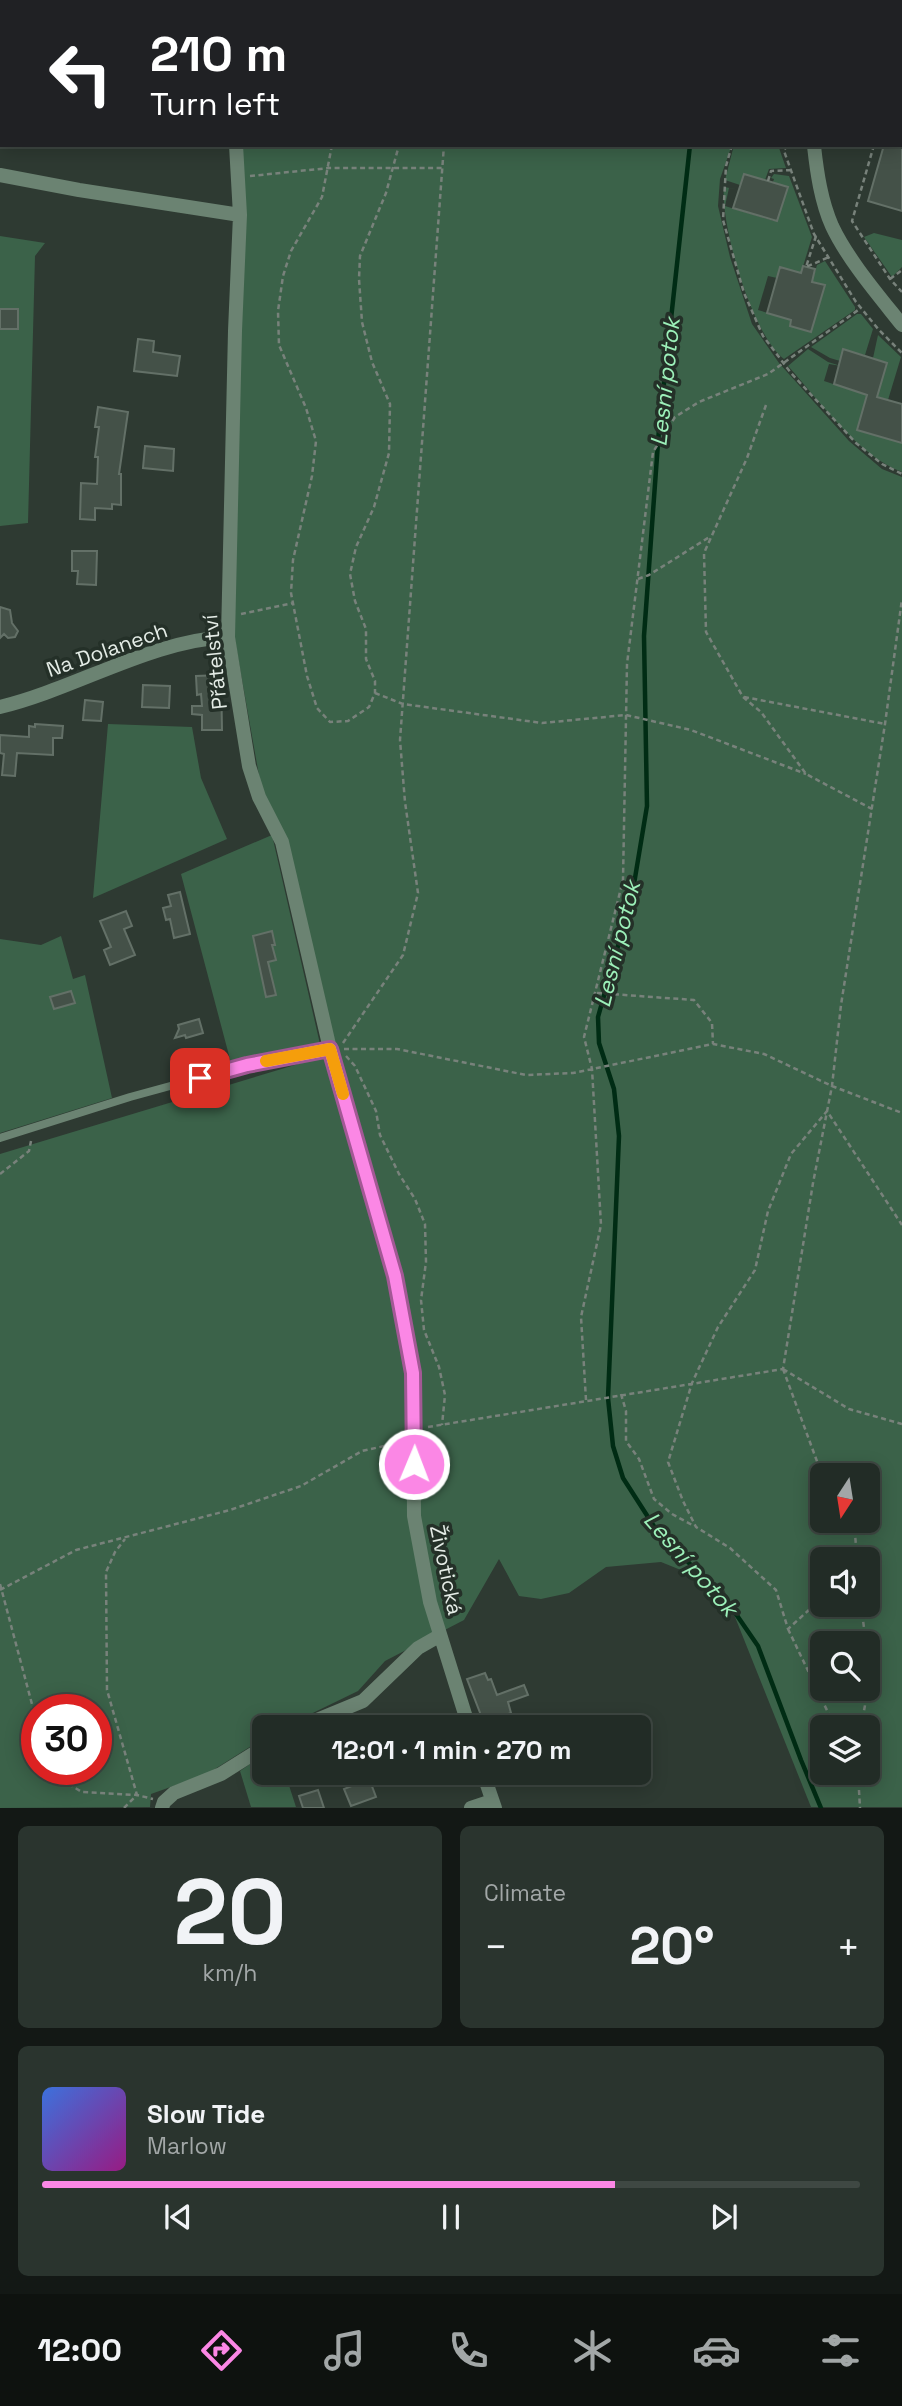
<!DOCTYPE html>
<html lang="en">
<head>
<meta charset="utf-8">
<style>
	:root { --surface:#222c26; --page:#2a342e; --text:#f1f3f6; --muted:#a2a7a7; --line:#3f4843; --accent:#fb87e5 }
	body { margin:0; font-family:"Space Grotesk",sans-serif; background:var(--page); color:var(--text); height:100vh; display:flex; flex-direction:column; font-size:26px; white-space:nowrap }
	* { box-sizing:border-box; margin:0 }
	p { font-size:23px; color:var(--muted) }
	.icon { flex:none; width:38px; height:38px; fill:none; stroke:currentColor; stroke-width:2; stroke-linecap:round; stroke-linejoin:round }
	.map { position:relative; height:1808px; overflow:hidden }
	.details { display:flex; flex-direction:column; gap:18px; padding:18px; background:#131815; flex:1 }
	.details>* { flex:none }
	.guide { position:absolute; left:0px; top:0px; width:903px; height:147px; box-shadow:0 4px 18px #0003,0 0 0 2px var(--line); background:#202124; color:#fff; overflow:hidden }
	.needle { width:46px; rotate:192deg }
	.controls { position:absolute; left:810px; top:1463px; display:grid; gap:14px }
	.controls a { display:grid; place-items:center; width:70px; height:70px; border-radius:10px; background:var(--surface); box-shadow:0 4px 18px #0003,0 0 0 2px var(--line); font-size:35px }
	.speed { position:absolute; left:21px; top:1694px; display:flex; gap:14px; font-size:35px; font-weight:700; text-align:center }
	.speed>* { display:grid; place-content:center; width:91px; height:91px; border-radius:50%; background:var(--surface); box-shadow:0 4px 18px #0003,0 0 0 2px var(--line); line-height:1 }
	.speed .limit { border:10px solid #d22; background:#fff; color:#111 }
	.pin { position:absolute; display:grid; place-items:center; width:60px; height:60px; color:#fff; margin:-30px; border-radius:14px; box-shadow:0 4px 10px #0006 }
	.me { position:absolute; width:77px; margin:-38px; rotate:1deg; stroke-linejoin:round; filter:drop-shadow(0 0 5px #0008) }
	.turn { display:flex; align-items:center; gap:24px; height:147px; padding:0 35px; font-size:32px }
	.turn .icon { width:91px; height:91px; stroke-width:2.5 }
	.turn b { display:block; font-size:49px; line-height:60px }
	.big { font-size:52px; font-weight:800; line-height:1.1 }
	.details .card { flex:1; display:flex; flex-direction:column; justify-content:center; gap:10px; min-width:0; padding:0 24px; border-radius:10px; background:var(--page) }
	.details .dial { align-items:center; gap:0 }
	.dial b { font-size:91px; line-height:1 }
	.song { display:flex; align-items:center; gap:21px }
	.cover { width:84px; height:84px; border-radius:10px; background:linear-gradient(135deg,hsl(220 70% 55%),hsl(310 70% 35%)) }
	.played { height:7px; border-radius:4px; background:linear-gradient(90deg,var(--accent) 70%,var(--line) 70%) }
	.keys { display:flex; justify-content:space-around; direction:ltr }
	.heat { display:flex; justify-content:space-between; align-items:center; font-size:38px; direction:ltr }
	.details .tiles { flex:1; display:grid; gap:18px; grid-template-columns:1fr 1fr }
	.card:last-child { grid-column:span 2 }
	.trip { position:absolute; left:252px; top:1715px; width:399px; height:70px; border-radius:10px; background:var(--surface); box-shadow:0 4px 18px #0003,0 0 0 2px var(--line); font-weight:800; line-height:70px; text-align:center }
	.dock { display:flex; height:112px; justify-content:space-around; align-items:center; background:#0e120f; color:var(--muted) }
	.dock .icon { width:49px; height:49px }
	.dock .selected { color:var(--accent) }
	.dock b { font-size:32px; color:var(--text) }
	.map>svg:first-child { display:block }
</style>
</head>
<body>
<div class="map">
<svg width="902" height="1808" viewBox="0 0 902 1808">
	<rect width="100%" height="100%" fill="#2e3a32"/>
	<!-- green -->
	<path fill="#3b6249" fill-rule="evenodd" d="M0 0H230L2 2V91Z
		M232 0H744L745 2H232Z
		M235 145H732L720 179 718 206 730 257 752 324 779 363 849 441 882 469 902 477V1807H811L723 1587 661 1562 606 1567 569 1593 541 1599 519 1596 499 1559 464 1620 385 1661 358 1691 284 1727H264V1738L207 1774 151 1794 150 1807 0 1808V1154L338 1052 263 798 233 629ZM822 1475H868V1521H822ZM822 1559H868V1605H822ZM822 1643H868V1689H822ZM37 1710H96V1769H37ZM822 1727H868V1773H822Z
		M734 145H778L786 168 769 169 765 180 744 174 740 185 725 180Z
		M774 174 789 176 812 237 801 273 777 278 768 276 758 310 791 320 790 326 811 332 825 286 812 282 817 265 825 261 855 307V310L784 359C753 337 720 225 724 187L741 190 729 188 725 206 774 221 787 187 773 182 774 179 771 178Z
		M874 233 902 240V267L892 277 864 237Z
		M0 236 45 243 35 256 28 523 0 526Z
		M857 314H861L873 329 865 355 844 350 840 361 830 358 811 347Z
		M878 335 901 357 888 400 877 397 882 374H884L887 363 873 358Z
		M808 349 828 362 841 366 829 364 824 381 867 395 902 438V472C858 456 819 400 788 366Z
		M108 724 192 727 201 778 227 839 93 898Z
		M272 835 320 1044 231 1063 181 874Z
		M61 936 73 979 85 975 112 1098 0 1133V939L41 945Z
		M264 1754V1773H285L296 1807H251L240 1771Z"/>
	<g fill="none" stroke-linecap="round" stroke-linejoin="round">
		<!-- stream -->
		<path stroke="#002c14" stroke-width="4.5" d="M717 2 718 0
			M690 145 659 429 644 636 647 806 632 896 598 1017 599 1043 614 1089 619 1136 608 1398 613 1446 623 1478 657 1531 727 1601 758 1646 801 1760 821 1808"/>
	</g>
	<!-- building -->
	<path fill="#445148" stroke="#637067" stroke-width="2" d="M884 145H902V211L868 201Z
		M744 174 788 187 777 221 733 208Z
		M803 266 815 269 812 282 825 285 811 332 790 326 791 320 767 313 780 267 801 273Z
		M0 309H18V329H0Z
		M138 339 154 341 153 352 180 356 177 376 134 371Z
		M843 349 887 363 877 397 902 404V443L857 430 867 395 834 384Z
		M98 407 128 412 119 474H121V505L112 504V509L95 508V520L80 519 81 483 97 484 98 457H95L99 427H95Z
		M145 446 174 449 173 471 143 468Z
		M72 551H97L96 585 77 584 78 571H72Z
		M0 607 10 610 12 623 18 631 15 637 8 638 4 634 0 638Z
		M221 675 222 730H202V715L192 714V706H202L201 694 197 695 196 676Z
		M143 685 170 686 169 708 142 707Z
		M85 700 103 702 101 721 83 720Z
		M35 724 63 726 62 738H53V755L17 753 15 776 2 775 4 754 0 753V735L29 737V726L35 727Z
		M180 892 190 934 174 938 170 919 166 920 163 908 171 906 168 895Z
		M126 911 132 926 124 929 135 955 110 965 104 950 111 947 100 921Z
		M272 931 275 945H272L276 960 268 962 276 995 266 997 253 936Z
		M71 991 75 1003 54 1009 50 997Z
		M199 1019 203 1033 186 1038 185 1035 175 1038 179 1029 178 1025Z
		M485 1673 488 1680 491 1679 497 1695 524 1685 528 1695 508 1702 511 1713 484 1723 467 1679Z
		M347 1773H367L376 1797 351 1806 344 1789 352 1786Z
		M318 1790 324 1808H303L299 1796Z"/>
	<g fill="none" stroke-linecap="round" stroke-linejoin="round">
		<!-- path -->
		<path stroke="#78827b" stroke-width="2.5" stroke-dasharray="5 3.5" stroke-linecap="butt" d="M306 0 307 2
			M754 0V2
			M396 2V0
			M465 2V0
			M901 83H902
			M332 145 322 197 291 251 283 276 278 311 279 345 306 408 316 441 312 476 293 560 291 593 307 676 317 708 330 722 348 721 369 707 375 693V681L366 659V629L355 601 350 574 356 547 374 507 389 453 390 404 372 362 362 322 359 279 360 256 386 193 399 145
			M732 145 726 166 723 220 744 293 763 336 791 373 856 443 882 464 902 474
			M787 145 784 151 814 234 856 302 879 330 902 353
			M874 145 852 221 890 279 902 292
			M250 176 329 168H442
			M768 181 771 171 791 170
			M816 236 806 267 829 257
			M890 279 902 270
			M766 405 747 458 704 553 706 632 743 697 761 712 806 774 872 809
			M638 579 649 575 711 536
			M241 614 293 603
			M375 693 403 704 542 723 626 715 691 730 806 774
			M744 697 885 724
			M597 993 694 1000 712 1023 713 1044
			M343 1043 403 955 418 893 405 802 400 740 444 145
			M344 1049H397L526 1075 573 1073 713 1044 764 1054 832 1086 902 1113
			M346 1056 355 1066 376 1111 380 1135 399 1174 415 1199 425 1224 426 1262 421 1300 424 1330 439 1367 445 1395 442 1425
			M0 1174 29 1151 31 1141
			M783 1369 849 1409 902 1424
			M783 1369 818 1464 825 1475
			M621 1394 626 1411V1441L639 1459 654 1499 672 1514 694 1526
			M586 1400 581 1317 601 1225 592 1069 584 1037 623 880 627 664 653 452 675 417 699 402 768 374 861 308
			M428 1427 783 1369 813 1183 832 1086 841 1005 885 724 902 599
			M854 1521 857 1559
			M0 1584 37 1723
			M0 1590 76 1550 230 1510 301 1486 362 1451 402 1442
			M822 1598 788 1629 776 1590 730 1548 696 1527 683 1501 668 1462 692 1383 718 1327 755 1270 768 1211 791 1154 827 1111 902 1225
			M861 1605 866 1643
			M788 1629 835 1727
			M868 1664V1688
			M861 1727 868 1689
			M49 1769 50 1773 82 1792 137 1795 153 1799
			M858 1773 860 1808
			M124 1808 137 1795 107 1690 106 1572 115 1552 125 1539"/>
		<!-- lane -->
		<path stroke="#6b8372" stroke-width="8" d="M0 1138 130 1097 247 1065 330 1049"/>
		<!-- street -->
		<path stroke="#6b8372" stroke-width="14" d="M230 0V2
			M236 145 240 215 235 331 228 637 249 766 259 797 282 842 330 1049 395 1276 413 1373 414 1516 430 1602 469 1727
			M814 146C817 173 821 201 832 226 848 260 879 296 902 325
			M0 175 79 190 240 215
			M0 707C75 689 152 640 228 637
			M300 1727 363 1701 418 1648 439 1636
			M483 1773 495 1808
			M162 1808 164 1802 174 1793 221 1774 264 1747
			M471 1808 492 1801"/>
	</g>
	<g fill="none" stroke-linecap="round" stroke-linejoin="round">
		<defs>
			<path id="route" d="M200 1078 247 1065 330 1049 395 1276 413 1373 414 1464"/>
		</defs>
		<!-- route casing -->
		<use href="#route" stroke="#a35895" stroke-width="18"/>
		<!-- route -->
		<use href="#route" stroke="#fb87e5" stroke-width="12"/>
		<!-- slow -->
		<path stroke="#f59e0b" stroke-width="12" d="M266 1061 330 1049 343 1094"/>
	</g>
	<g text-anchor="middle" stroke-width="7" stroke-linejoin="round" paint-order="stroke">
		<!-- street labels -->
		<g font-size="21" fill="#e4ece6" stroke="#243028">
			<text transform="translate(107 650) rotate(-19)" y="7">Na Dolanech</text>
			<text transform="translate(215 662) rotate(-96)" y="7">Přátelství</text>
			<text transform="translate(446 1570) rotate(78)" y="7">Životická</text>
		</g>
		<!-- water labels -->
		<g font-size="23" font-style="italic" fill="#9cf0b9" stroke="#243028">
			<text transform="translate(665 382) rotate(-84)" y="8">Lesní potok</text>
			<text transform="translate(617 944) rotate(-76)" y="8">Lesní potok</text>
			<text transform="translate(691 1564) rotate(49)" y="8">Lesní potok</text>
		</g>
	</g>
</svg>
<div class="controls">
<a><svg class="needle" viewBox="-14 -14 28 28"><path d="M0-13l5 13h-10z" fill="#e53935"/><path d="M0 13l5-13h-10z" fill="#a2a7a7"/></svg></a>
<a><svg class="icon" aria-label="sound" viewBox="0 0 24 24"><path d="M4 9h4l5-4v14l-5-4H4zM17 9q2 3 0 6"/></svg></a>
<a><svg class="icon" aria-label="search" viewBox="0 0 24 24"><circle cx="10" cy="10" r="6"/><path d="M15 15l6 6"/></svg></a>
<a><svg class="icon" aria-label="layers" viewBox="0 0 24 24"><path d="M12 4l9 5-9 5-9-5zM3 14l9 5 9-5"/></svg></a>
</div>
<div class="speed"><div class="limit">30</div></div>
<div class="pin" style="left:200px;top:1078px;background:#d93025"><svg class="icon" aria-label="arrive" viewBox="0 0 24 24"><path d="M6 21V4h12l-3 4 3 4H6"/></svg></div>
<svg class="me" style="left:414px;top:1464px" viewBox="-20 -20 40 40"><circle r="17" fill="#fb87e5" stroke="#fff" stroke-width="3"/><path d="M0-11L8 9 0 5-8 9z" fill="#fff"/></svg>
<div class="trip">12:01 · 1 min · 270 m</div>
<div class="guide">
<div class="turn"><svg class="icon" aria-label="left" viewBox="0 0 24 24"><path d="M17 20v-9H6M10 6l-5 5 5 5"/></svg><div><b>210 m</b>Turn left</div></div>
</div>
</div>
<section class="details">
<div class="tiles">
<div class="card dial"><b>20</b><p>km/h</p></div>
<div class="card"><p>Climate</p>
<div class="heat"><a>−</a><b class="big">20°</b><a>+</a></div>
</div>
<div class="card">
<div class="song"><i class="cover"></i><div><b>Slow Tide</b><p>Marlow</p></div></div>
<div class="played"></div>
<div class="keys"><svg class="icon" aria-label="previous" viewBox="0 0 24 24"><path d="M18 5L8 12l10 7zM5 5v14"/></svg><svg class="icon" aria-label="pause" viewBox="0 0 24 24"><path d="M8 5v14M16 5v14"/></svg><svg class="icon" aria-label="next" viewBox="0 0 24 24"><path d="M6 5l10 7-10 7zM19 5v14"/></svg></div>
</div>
</div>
</section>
<nav class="dock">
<b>12:00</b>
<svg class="icon selected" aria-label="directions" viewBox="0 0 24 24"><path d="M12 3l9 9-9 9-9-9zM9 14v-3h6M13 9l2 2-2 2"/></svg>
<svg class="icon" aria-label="music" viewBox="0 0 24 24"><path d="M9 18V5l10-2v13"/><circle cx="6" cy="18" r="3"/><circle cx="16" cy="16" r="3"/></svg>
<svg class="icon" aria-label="phone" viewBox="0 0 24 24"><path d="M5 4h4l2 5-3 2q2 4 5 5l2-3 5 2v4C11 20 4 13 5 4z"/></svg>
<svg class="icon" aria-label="climate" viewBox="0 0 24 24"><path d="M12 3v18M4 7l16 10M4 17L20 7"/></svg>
<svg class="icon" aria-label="car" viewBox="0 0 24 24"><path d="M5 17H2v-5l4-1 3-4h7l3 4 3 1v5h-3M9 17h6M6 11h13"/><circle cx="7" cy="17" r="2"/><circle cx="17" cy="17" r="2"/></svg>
<svg class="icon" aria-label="filters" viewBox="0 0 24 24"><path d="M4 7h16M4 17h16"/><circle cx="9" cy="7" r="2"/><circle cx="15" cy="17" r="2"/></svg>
</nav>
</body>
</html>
